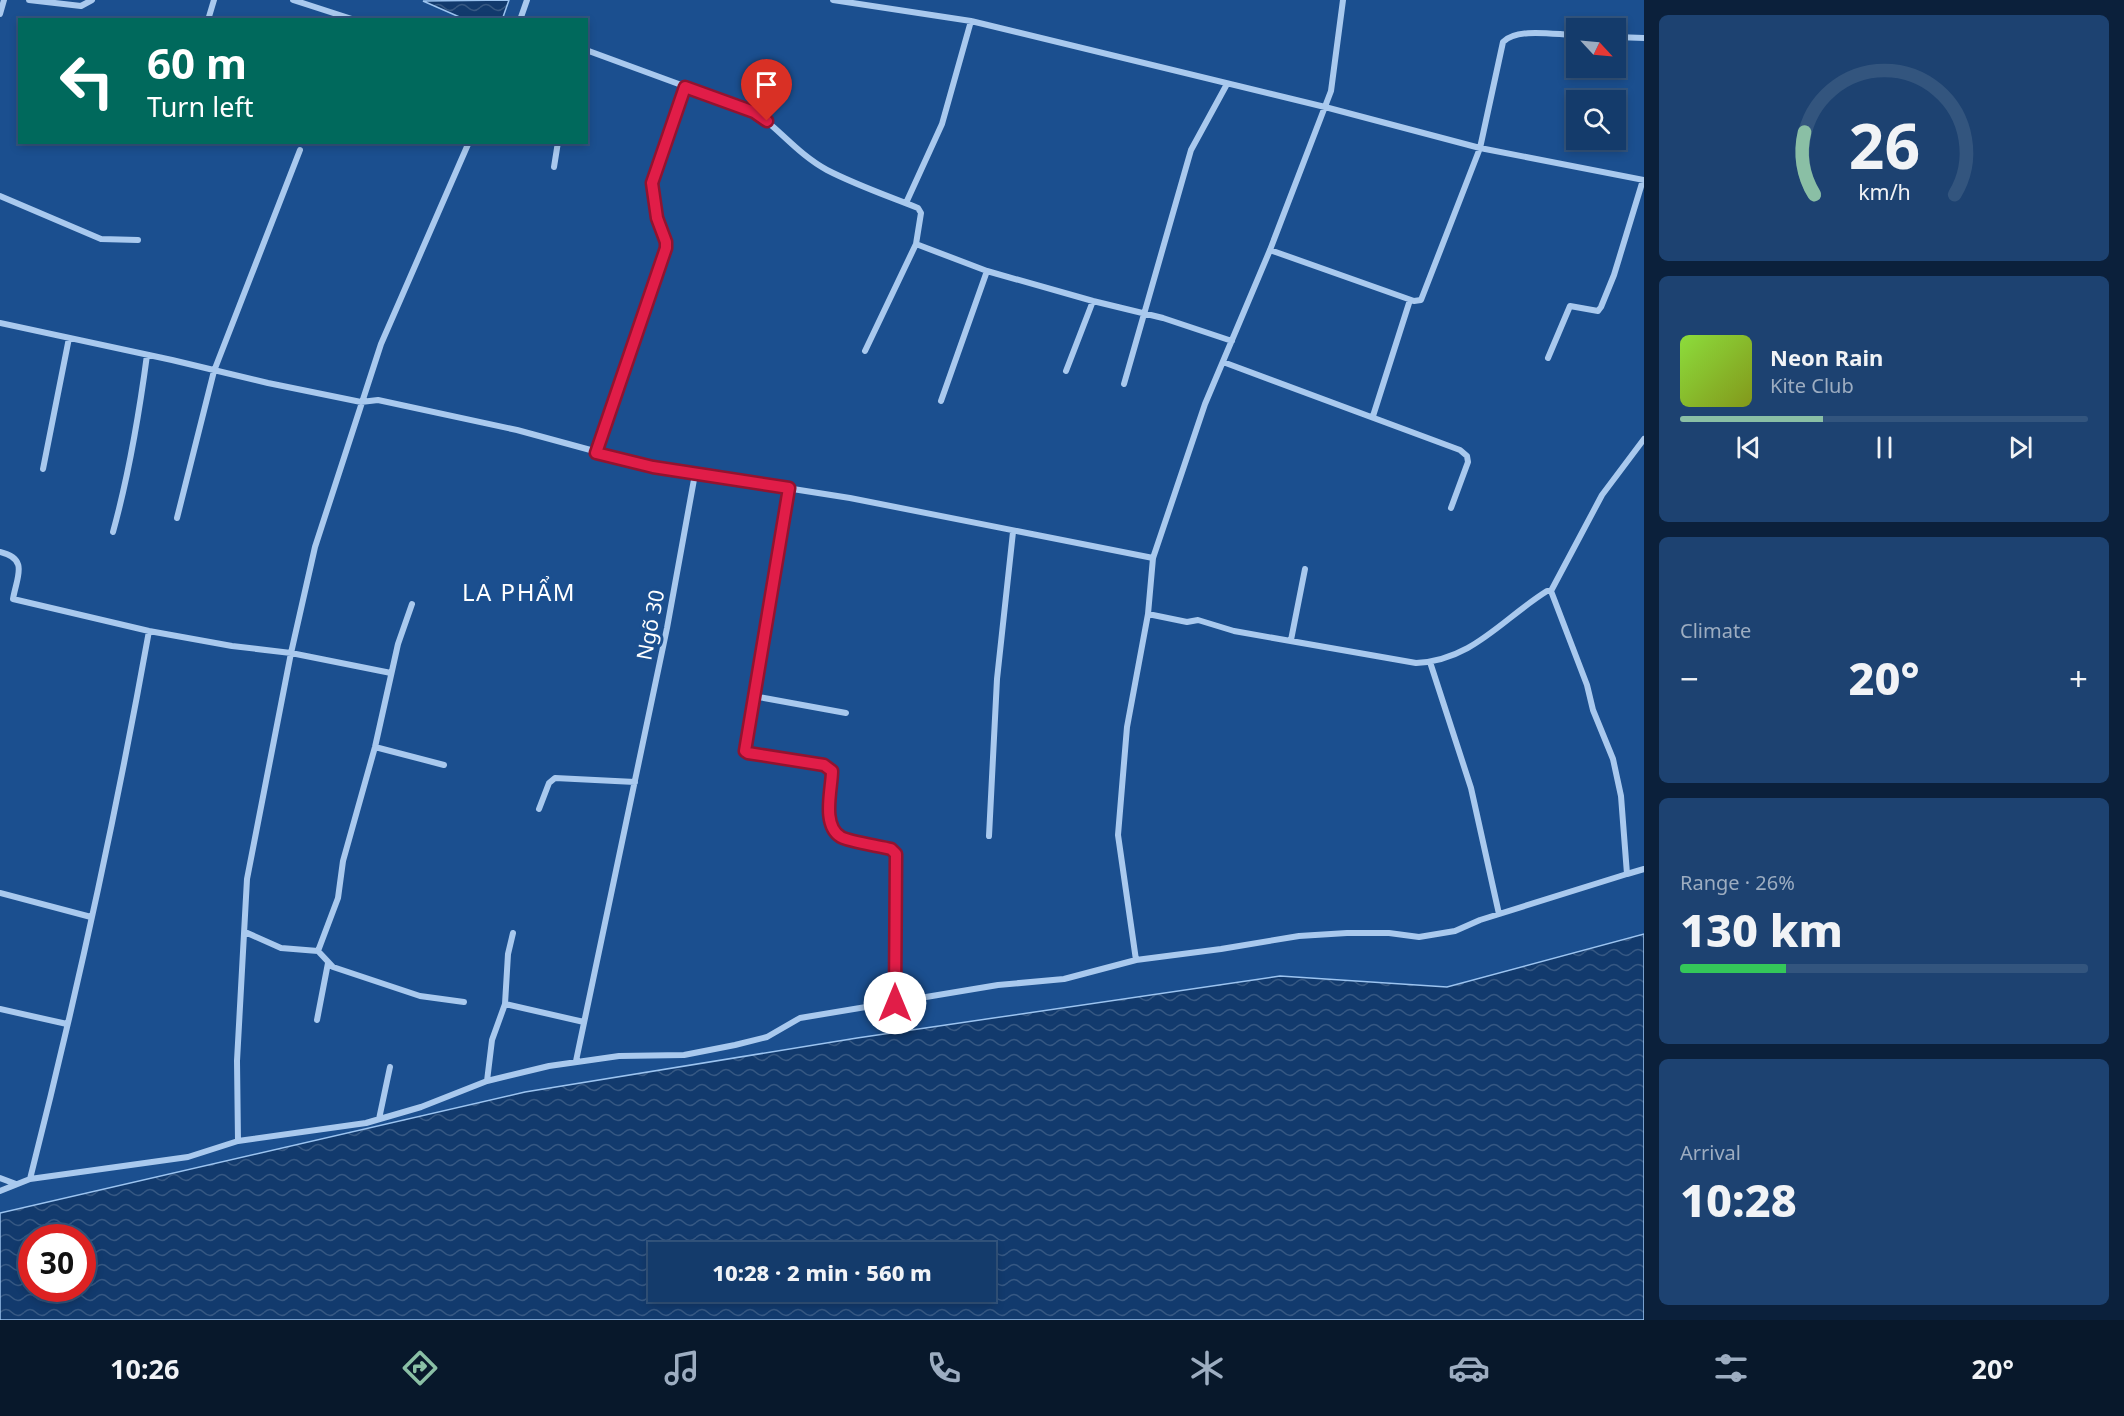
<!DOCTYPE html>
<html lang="en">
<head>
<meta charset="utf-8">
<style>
	:root { --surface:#143b6b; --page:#1d4271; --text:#f1f3f6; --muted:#9dadc1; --line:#33557e; --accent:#8abfa5 }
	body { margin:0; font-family:"Noto Sans",sans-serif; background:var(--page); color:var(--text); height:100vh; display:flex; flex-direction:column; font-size:22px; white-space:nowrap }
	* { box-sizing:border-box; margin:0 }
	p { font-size:20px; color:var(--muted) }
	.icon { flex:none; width:33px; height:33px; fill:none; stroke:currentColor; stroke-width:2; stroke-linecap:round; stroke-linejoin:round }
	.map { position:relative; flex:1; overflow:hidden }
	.details { display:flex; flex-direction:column; gap:15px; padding:15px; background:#0b203b; width:480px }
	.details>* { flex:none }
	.hud { position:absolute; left:18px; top:18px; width:570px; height:126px; border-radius:0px; box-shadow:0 3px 9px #0003,0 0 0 2px var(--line); background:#00695c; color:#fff; overflow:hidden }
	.needle { width:39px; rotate:116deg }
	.buttons { position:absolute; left:1566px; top:18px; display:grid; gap:12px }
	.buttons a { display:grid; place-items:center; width:60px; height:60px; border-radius:0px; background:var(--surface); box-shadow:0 3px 9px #0003,0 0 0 2px var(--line); font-size:30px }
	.speed { position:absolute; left:18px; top:1224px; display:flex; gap:12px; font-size:30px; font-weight:700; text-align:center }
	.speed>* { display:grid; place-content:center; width:78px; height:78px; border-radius:50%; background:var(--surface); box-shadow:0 3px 9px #0003,0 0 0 2px var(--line); line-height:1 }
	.speed .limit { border:9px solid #d22; background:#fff; color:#111 }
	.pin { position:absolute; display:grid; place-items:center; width:51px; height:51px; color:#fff; margin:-62px -26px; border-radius:50% 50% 50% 0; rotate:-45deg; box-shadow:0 0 6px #0007 }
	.pin .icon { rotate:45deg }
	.me { position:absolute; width:66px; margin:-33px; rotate:0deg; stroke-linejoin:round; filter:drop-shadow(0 0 4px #0008) }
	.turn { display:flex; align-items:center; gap:21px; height:126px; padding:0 30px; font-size:27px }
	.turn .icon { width:78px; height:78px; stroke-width:2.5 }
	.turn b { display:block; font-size:42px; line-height:51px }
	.big { font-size:45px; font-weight:800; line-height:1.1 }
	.details .card { flex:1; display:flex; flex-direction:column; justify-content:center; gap:9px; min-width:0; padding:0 21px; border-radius:9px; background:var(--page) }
	.details .dial { align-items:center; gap:0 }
	.dial svg { height:156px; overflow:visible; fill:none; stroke:var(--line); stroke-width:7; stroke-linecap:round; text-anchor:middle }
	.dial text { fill:var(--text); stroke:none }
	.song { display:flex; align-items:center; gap:18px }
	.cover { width:72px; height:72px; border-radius:9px; background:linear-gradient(135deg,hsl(90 70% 55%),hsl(70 70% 35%)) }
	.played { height:6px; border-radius:3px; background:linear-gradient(90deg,var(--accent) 35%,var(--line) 35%) }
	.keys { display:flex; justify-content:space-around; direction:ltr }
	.heat { display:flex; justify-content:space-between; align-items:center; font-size:33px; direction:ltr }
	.charge { height:9px; border-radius:4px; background:linear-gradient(90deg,#34c759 26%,var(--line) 0) }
	.trip { position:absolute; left:648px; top:1242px; width:348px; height:60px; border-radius:0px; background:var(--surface); box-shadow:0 3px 9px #0003,0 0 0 2px var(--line); font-weight:800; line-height:60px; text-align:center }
	.dock { display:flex; height:96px; justify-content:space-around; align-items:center; background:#08182b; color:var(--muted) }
	.dock .icon { width:42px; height:42px }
	.dock .current { color:var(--accent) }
	.dock b { font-size:27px; color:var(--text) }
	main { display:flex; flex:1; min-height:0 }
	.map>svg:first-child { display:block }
</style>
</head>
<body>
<main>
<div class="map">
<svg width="1644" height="1320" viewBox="0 0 1644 1320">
	<defs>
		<pattern id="water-waves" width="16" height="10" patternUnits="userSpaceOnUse" patternTransform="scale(1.5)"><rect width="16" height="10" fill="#123a6d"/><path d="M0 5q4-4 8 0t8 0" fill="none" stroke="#365883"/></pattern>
	</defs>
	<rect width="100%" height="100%" fill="#1b4f8f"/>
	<!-- water -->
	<path fill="url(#water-waves)" stroke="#9cc4f0" stroke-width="1.5" fill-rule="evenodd" d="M509 0 502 20 464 19 423 1Z
		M1644 934V1320H0V1213L525 1092 857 1038 1280 976 1447 987ZM32 1238H82V1288H32ZM658 1252H986V1292H658Z"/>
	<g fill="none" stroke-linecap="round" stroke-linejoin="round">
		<!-- street -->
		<path stroke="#a9c9ee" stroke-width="6" d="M29 0 81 6 92 0
			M293 0 355 20
			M833 0 971 21 1325 107 1480 148 1644 180
			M0 14 4 0
			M208 20 214 0
			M520 20 527 0
			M1616 37 1644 38
			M586 50 755 112C780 130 799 155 827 170 856 185 888 196 918 208L921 213 916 244 987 271 1093 301 1163 318 1232 341
			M554 167 558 142
			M0 196 101 239 138 240
			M906 203 942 124 971 21
			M1270 250 1414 301 1421 300 1480 148 1503 42C1517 27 1557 35 1576 35
			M0 323 172 360 268 383 361 402 378 400 517 430 653 467 850 498 1153 558
			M865 351 916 244
			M1548 358 1570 306 1598 311 1601 307 1614 275 1643 180
			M1223 362 1460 450 1467 456 1468 462 1451 508
			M1066 371 1093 301
			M1124 384 1191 150 1227 84
			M941 401 987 271
			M1373 416 1410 300
			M596 453 666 248V242L656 218 652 183 685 87
			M43 469 69 338
			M789 487 745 751 748 753 824 765 832 771C832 789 821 825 841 837 850 842 880 846 891 849L896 853 895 1003
			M177 518 214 371 300 150
			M113 532C129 474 139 415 147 355
			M0 552C29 559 17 576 13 599L149 631 232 646 291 653 391 673
			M1551 591 1602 495 1644 439
			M1291 640 1305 569
			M1430 662 1471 788 1499 914
			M753 696 846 713
			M375 747 444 765
			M539 809 549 783 555 778 635 782
			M989 836 997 679 1013 532
			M1627 874 1644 869
			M0 893 91 917
			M245 932 281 948 318 951 333 967 420 996 464 1002
			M318 951 338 898 343 861 375 747 398 644 412 604
			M1136 960 1118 835 1127 727 1148 614 1153 558 1205 404 1270 250 1331 91 1343 0
			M505 1004 584 1022
			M0 1009 67 1024
			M317 1020 328 963
			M576 1061 667 628 695 474
			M487 1081 492 1040 505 1004 508 954 513 933
			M379 1119 390 1067
			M238 1141 237 1061 247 879 291 653 315 547 381 344 469 142
			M0 1178 16 1184
			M30 1179C76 998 116 815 149 631
			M0 1191 30 1179 188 1157 238 1141 366 1123 421 1107 487 1081 549 1066 619 1056 684 1055 735 1045 767 1037 800 1018 998 985 1064 979 1136 960 1221 949 1299 936 1347 933H1389L1419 937 1455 931 1480 920 1627 874 1621 796 1613 759 1593 710 1587 685 1551 591H1547C1502 619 1473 660 1416 663L1234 631 1198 620 1187 622 1148 614"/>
	</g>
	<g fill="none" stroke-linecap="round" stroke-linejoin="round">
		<defs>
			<path id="route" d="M767 121 754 112 685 87 652 183 657 218 666 242V248L596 453 653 467 789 488 745 751 748 753 824 765 832 771C832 789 821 825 841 837 850 842 880 846 891 849L896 854 895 1003"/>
		</defs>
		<!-- route casing -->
		<use href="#route" stroke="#92132f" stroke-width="15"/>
		<!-- route -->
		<use href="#route" stroke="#e11d48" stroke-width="10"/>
	</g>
	<g text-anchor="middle" stroke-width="6" stroke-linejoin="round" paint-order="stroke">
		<!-- street labels -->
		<g font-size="21" fill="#fff" stroke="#1b4f8f">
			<text transform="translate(651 625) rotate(-79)" y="7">Ngõ 30</text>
		</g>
		<!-- quarter labels -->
		<g font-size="24" letter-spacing="1.5" fill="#fff" stroke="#1b4f8f">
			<text x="519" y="601">LA PHẨM</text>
		</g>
	</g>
</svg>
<div class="buttons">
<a><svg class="needle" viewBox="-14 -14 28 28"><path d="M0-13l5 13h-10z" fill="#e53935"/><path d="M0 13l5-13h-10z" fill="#9dadc1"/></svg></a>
<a><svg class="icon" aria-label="search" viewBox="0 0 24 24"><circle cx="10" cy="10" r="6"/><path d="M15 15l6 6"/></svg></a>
</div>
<div class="speed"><div class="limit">30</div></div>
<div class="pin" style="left:767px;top:121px;background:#d93025"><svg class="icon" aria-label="arrive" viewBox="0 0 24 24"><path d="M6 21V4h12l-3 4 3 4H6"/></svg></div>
<svg class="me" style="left:895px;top:1003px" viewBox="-20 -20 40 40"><circle r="19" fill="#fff"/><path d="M0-13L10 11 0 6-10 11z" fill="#e11d48"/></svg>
<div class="trip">10:28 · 2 min · 560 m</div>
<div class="hud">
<div class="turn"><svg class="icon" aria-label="left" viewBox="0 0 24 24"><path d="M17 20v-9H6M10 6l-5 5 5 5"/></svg><div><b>60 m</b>Turn left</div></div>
</div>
</div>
<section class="details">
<div class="card dial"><svg viewBox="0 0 100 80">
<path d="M14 69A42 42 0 1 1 86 69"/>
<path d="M14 69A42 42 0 0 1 9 37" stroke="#8abfa5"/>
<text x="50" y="56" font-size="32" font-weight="700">26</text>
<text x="50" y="72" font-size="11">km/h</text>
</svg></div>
<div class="card">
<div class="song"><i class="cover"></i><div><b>Neon Rain</b><p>Kite Club</p></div></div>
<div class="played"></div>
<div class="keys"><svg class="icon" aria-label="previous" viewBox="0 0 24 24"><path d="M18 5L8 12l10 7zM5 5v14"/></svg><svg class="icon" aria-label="pause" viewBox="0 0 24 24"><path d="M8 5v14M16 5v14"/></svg><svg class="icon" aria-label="next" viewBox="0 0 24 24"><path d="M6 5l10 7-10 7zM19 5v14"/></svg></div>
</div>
<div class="card"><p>Climate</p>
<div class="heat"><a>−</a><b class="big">20°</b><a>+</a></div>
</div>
<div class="card"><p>Range · 26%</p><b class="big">130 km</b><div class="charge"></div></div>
<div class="card"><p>Arrival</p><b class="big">10:28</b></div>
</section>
</main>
<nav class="dock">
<b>10:26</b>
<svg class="icon current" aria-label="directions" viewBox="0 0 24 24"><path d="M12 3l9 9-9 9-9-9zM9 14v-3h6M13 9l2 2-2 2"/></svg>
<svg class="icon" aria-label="music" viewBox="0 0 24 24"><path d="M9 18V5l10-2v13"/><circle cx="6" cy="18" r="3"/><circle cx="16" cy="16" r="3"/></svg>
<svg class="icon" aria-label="phone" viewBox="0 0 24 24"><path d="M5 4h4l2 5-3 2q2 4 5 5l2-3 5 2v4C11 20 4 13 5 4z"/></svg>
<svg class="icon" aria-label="climate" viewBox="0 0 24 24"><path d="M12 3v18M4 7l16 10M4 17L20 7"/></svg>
<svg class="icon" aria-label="car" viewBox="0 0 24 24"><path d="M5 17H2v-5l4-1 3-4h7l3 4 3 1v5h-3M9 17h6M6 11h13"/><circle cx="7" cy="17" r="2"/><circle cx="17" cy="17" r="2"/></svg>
<svg class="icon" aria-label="filters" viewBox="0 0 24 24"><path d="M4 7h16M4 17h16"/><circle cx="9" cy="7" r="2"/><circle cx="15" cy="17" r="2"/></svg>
<b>20°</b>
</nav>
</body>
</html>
